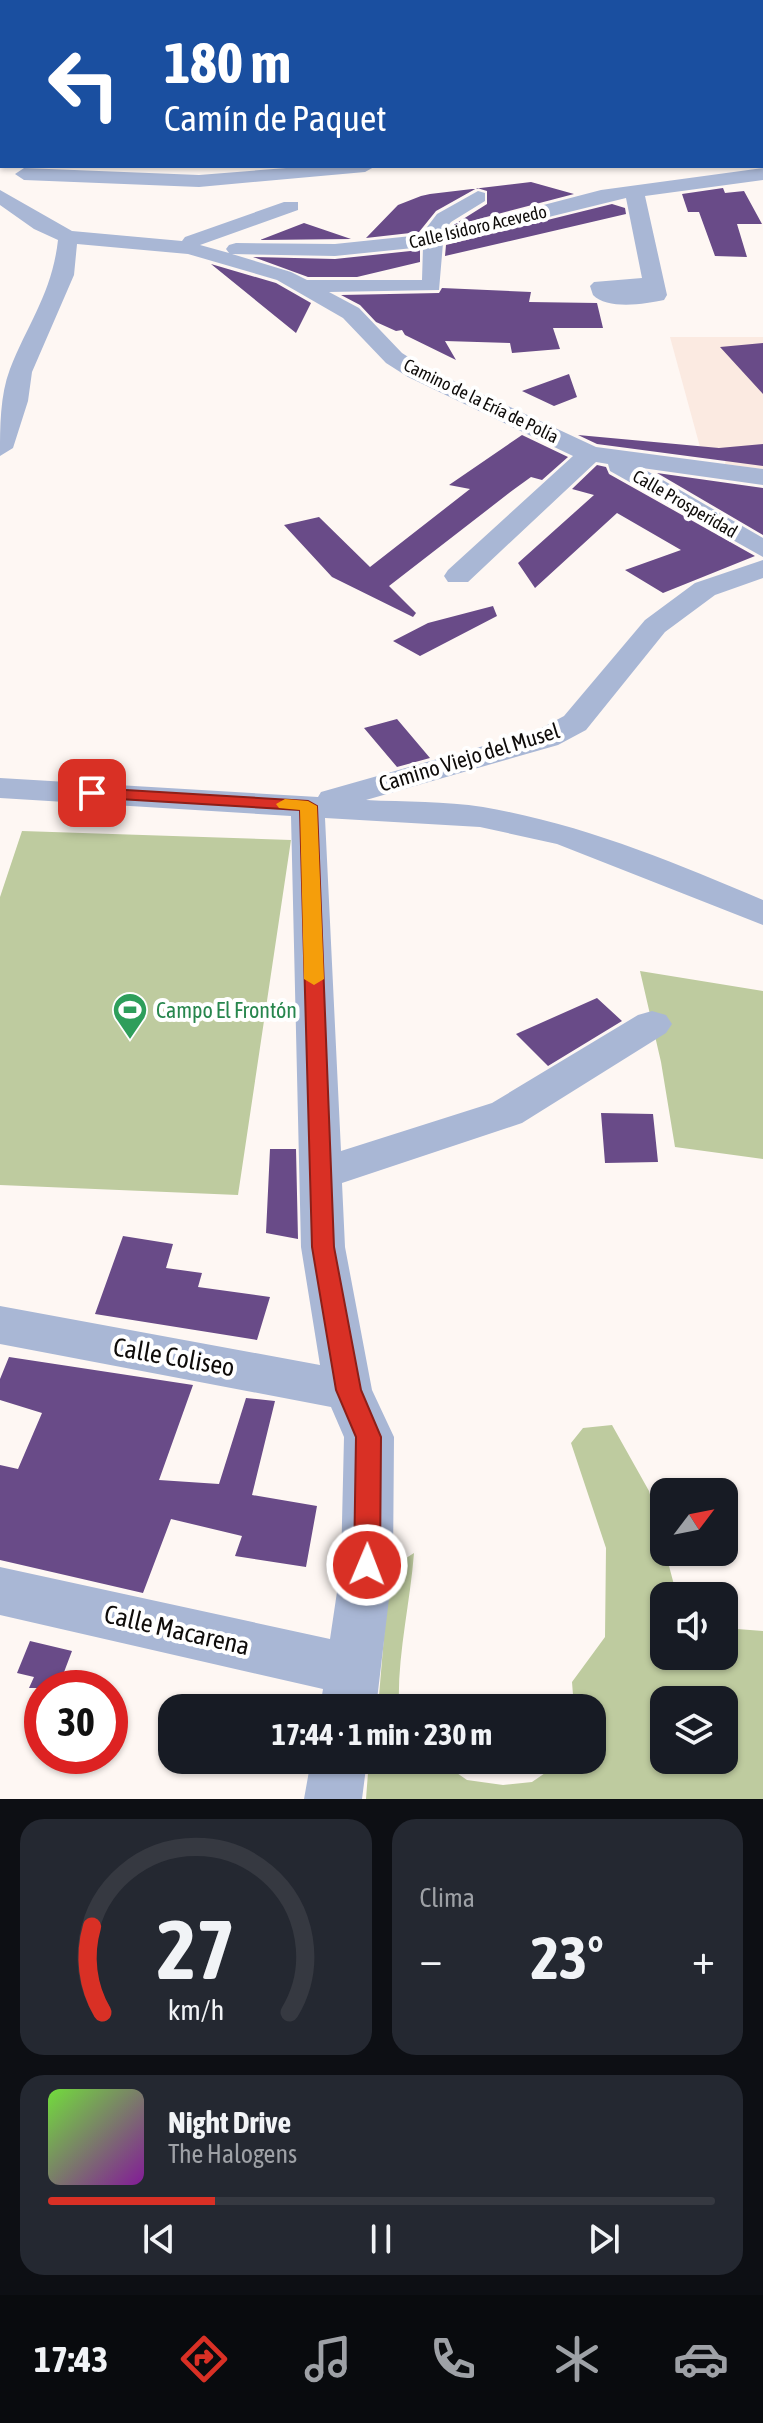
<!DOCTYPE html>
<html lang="es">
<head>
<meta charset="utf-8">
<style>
	:root { --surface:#171b24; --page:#242831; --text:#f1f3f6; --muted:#9ea1a6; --line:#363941; --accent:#d93025 }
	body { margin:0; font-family:"Asap Condensed",sans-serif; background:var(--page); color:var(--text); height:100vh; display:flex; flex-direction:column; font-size:30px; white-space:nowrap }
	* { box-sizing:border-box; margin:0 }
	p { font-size:26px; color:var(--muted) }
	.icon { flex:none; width:44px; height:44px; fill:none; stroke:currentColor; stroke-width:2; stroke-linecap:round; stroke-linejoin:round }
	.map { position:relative; height:1799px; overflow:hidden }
	.panel { display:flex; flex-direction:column; gap:20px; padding:20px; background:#0d0f14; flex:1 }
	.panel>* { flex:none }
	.top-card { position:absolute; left:0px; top:0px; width:764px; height:168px; box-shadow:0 2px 6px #0004; background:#1a4fa0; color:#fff; overflow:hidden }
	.needle { width:52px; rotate:58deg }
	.tools { position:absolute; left:650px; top:1478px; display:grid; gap:16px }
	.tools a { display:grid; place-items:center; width:88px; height:88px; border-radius:16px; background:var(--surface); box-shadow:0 2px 6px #0004; font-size:40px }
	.speed { position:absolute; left:24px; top:1670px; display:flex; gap:16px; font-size:40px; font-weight:700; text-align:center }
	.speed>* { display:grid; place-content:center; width:104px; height:104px; border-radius:50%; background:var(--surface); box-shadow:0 2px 6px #0004; line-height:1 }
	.speed .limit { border:12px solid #d22; background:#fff; color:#111 }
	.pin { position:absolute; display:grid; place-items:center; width:68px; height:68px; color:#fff; margin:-34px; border-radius:16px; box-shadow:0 4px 12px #0006 }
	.me { position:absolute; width:88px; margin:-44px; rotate:1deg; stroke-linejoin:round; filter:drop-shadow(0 0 6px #0008) }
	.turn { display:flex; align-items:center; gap:28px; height:168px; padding:0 32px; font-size:36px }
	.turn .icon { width:104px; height:104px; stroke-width:2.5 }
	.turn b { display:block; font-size:56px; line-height:68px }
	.big { font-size:60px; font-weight:700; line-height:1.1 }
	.panel .card { flex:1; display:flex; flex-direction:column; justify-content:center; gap:12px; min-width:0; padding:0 28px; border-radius:24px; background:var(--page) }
	.panel .dial { align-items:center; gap:0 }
	.dial svg { height:208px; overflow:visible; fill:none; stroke:var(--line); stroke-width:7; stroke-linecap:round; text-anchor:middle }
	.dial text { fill:var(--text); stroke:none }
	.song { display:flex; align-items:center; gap:24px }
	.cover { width:96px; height:96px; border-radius:12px; background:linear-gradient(135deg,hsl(100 70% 55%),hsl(290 70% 35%)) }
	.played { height:8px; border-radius:4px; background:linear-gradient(90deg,var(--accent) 25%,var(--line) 25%) }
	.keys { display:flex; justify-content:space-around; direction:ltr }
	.heat { display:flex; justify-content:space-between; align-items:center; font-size:44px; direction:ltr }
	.panel .tiles { flex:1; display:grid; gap:20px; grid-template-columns:1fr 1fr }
	.card:last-child { grid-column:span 2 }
	.trip { position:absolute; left:158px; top:1694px; width:448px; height:80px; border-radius:24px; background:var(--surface); box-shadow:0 2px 6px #0004; font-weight:700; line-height:80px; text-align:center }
	.tabs { display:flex; height:128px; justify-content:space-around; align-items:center; background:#090b0e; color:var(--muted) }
	.tabs .icon { width:56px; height:56px }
	.tabs .on { color:var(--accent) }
	.tabs b { font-size:36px; color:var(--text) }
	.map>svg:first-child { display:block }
</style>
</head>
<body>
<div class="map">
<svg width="763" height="1799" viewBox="0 0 763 1799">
	<rect width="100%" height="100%" fill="#fef7f3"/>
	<!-- built -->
	<path fill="#fbeae1" d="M670 337H763V469L725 464 727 449 700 447Z"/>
	<!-- green -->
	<path fill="#becb9f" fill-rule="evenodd" d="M22 831 291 840 238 1195 0 1185V897Z
		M640 971 763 991V1159L675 1147 661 1062Z
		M612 1425 649 1491 677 1596H664V1656H724V1628L763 1631V1799H366L369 1760H438L467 1780 503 1785 532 1782 564 1760H592V1708H574L572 1682 605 1637 606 1548 571 1443 583 1428ZM664 1700H724V1760H664Z
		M414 1553C410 1605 397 1656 399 1708H378L387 1600 395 1565Z"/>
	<!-- building -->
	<path fill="#694b88" d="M531 182 574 194 452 226 487 204V191L477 188 436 211 419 232 366 238 398 205 421 196 430 194Z
		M723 188 725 193 744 191 762 224H737L747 257 715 256 699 212H688L682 194Z
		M612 204 625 208 626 214 445 256 446 245Z
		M304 223 351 239 260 240Z
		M420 250V262L357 277H308L253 257 335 259Z
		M211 264 276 283 311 303 296 333Z
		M442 288 531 292 529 302 597 303 603 328H553L560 349 512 353 510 343 445 341 456 360 405 335 402 330 396 331 376 322 360 305 341 295 439 293Z
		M763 343V394L720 347Z
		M569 374 577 397 554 406 522 391Z
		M522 435 568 457 542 480 531 477 513 490 389 586 416 613 413 617 332 577 284 525 319 517 370 567 470 489 449 485Z
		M578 435 719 448 763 444V466L597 444Z
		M597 465 606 467 609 474 755 556 663 593 625 570 681 550 617 513 535 588 518 563 594 495 572 489Z
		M657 473 763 488V535Z
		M493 606 497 616 420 656 393 641 428 623Z
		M397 719 430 758 397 767 364 728Z
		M597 998 622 1021 548 1066 516 1034Z
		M601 1113 653 1114 658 1162 605 1163Z
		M270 1149H296L298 1239 266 1233Z
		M123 1236 173 1244 166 1268 202 1273 198 1287 270 1297 257 1340 95 1314Z
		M9 1357 193 1385 159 1480 219 1484 246 1398 275 1401 252 1495 317 1506 306 1567 235 1556 242 1536 171 1519 143 1593 0 1560V1465L18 1469 42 1413 0 1400V1379Z
		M30 1641 72 1651 58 1688H29L34 1677 17 1673Z"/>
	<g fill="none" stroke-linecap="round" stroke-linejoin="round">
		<!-- minor -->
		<path fill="#a9b7d5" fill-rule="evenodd" d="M18 0H33L17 2Z
			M115 0H136L137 2H116Z
			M397 0H420L396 2Z
			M2 60V70L0 71V61Z
			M762 60H763V70H762Z
			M312 166 374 167 365 172 199 187 24 180 15 174 24 168 199 175Z
			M763 168V180L645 196 667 295 664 300C646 304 607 310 593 295L590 286 594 282 642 278 626 198 443 243 439 290 329 292 359 308 402 353 424 367 596 447 763 469V485L642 468 763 538V557L610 471 608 464 596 462 468 582H448L444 576 448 570 573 456 408 377 386 363 343 318 277 280 188 254 77 244 74 275 32 372 28 401 13 448 0 456C0 427 0 395 10 369 29 321 52 293 58 240L34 229 0 205V190L72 231 182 241 185 237 284 202H298V210L200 245 229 253 226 249 229 245 236 243 335 244 421 235 437 214 478 191 485 193V201L451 222 444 231 601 190ZM423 247 422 280H307L291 272 232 254 335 256Z
			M763 560V578L715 595 665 632 586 730 558 745 366 800C405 802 445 801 483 807 582 824 671 861 763 900V925L557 844 480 827 325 818 341 1151 492 1103 638 1015 652 1011 666 1015 672 1024 666 1033 522 1123 342 1183 345 1247 372 1390 394 1437 393 1565 376 1708H320L323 1689 0 1615V1567L330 1639 341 1565 344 1437 331 1407 0 1344V1306L320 1365 301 1247 291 816 0 798V778L318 797 321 792 536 731 564 716 645 620 695 583Z
			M311 1760H367L362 1799H304Z"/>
	</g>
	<!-- route -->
	<path fill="#d93025" stroke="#8d1f18" stroke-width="2" d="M92 788 308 801 317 806 334 1247 361 1390 381 1437 380 1565 377 1573 367 1577 358 1573 354 1565 356 1437 336 1390 312 1247 300 810 86 797V790Z"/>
	<!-- slow -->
	<path fill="#f59e0b" d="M285 799 308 801 317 806 324 979 314 985 304 979 300 810 279 808 276 804Z"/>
	<!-- icons -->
	<defs>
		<symbol id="stadium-pin" viewBox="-11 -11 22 30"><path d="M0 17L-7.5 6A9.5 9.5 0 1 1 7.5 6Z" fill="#2e9e5b" stroke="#fff"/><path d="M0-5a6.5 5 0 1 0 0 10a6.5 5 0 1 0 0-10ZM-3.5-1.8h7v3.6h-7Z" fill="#fff"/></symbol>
	</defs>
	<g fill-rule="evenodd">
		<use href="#stadium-pin" x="110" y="990" width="40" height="54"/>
	</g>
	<g text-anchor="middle" stroke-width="8" stroke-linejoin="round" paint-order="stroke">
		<!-- far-street labels -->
		<g font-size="18" fill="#0f0c0a" stroke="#fff">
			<text transform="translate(478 227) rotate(-13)" y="6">Calle Isidoro Acevedo</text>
			<text transform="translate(481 401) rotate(26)" y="6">Camino de la Ería de Polía</text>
			<text transform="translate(685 504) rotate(30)" y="6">Calle Prosperidad</text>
		</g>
		<!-- street labels -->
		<g font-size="22" fill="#0f0c0a" stroke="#fff">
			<text transform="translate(469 757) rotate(-17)" y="8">Camino Viejo del Musel</text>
		</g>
		<!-- leisure labels -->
		<g font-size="22" fill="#27864d" stroke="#fff" text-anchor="start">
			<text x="156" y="1018">Campo El Frontón</text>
		</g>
		<!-- near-street labels -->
		<g font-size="26" fill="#0f0c0a" stroke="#fff">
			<text transform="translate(174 1357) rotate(10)" y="9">Calle Coliseo</text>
			<text transform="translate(177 1630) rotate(13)" y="9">Calle Macarena</text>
		</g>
	</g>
</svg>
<div class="tools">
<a><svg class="needle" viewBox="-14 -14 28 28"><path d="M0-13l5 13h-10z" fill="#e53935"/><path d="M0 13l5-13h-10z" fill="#9ea1a6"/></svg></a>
<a><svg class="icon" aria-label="sound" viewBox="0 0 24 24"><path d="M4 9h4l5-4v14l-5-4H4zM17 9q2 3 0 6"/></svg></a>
<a><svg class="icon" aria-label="layers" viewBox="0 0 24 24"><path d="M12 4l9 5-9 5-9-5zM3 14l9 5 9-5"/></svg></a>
</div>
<div class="speed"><div class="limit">30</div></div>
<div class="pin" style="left:92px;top:793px;background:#d93025"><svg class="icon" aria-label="arrive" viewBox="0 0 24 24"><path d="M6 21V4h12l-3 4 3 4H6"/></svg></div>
<svg class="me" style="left:367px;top:1565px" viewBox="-20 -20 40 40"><circle r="17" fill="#d93025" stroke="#fff" stroke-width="3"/><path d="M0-11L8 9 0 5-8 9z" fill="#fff"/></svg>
<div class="trip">17:44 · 1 min · 230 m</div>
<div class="top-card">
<div class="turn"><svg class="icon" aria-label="left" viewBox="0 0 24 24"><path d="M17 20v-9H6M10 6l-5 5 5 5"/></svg><div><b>180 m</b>Camín de Paquet</div></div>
</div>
</div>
<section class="panel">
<div class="tiles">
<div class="card dial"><svg viewBox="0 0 100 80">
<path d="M14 69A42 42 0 1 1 86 69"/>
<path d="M14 69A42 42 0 0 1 10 36" stroke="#d93025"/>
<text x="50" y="56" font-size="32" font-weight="700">27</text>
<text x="50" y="72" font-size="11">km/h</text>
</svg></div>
<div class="card"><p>Clima</p>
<div class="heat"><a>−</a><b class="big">23°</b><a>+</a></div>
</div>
<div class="card">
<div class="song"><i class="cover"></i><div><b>Night Drive</b><p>The Halogens</p></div></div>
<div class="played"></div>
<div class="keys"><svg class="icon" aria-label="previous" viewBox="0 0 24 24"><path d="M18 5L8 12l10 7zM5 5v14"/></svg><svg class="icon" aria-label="pause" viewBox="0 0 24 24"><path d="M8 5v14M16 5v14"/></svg><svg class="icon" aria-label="next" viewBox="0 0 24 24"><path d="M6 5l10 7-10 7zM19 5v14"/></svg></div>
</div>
</div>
</section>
<nav class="tabs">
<b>17:43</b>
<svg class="icon on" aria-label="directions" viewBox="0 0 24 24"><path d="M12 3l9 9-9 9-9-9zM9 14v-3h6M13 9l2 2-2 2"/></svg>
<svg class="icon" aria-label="music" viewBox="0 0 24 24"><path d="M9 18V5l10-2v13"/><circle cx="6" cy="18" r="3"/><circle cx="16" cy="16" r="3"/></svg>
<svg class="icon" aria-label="phone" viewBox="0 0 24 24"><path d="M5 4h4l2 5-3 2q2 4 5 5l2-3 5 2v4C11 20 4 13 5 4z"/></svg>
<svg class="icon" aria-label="climate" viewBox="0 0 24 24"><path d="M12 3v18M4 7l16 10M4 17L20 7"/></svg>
<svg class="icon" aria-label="car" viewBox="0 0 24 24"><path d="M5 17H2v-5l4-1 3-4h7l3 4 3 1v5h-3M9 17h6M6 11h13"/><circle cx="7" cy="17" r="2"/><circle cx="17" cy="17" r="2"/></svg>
</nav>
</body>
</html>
